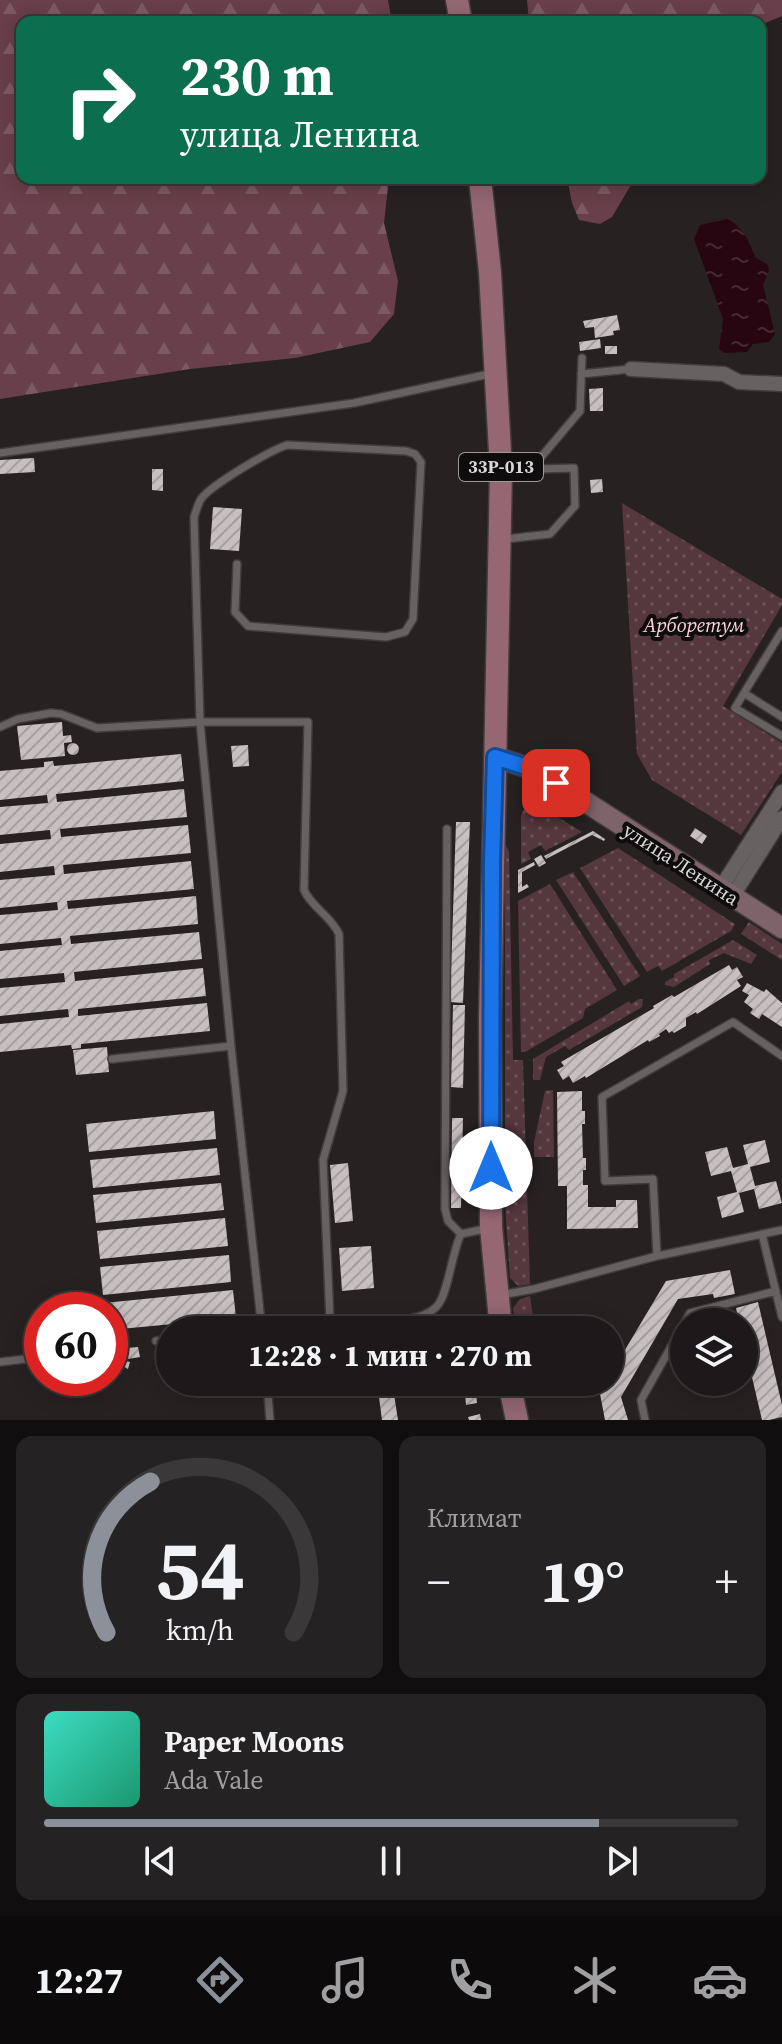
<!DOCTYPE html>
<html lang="ru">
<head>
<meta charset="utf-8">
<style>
	:root { --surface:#1d191a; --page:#252223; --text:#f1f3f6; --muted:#a0a0a2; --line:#3b3839; --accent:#8c9099 }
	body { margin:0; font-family:"Source Serif 4",serif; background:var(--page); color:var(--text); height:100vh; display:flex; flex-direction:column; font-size:30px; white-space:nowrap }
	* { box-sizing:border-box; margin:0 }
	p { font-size:26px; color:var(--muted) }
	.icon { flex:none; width:44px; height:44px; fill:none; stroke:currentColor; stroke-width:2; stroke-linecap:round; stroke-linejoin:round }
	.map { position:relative; height:1420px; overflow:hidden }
	.sheet { display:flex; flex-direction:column; gap:16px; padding:16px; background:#100e0e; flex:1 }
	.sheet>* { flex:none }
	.hud { position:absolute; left:16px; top:16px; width:750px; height:168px; border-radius:16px; box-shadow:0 4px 20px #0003,0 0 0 2px var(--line); background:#0b6e4f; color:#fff; overflow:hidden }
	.fabs { position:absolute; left:670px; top:1308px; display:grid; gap:16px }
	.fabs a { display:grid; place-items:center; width:88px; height:88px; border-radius:50%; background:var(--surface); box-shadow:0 4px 20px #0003,0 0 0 2px var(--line); font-size:40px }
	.speed { position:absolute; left:24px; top:1292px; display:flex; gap:16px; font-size:40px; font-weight:700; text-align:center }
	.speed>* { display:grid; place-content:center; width:104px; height:104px; border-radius:50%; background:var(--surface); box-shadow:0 4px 20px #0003,0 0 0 2px var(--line); line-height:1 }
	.speed .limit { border:12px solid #d22; background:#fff; color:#111 }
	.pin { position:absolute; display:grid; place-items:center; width:68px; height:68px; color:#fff; margin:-34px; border-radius:16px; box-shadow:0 4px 12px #0006 }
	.me { position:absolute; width:88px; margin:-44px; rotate:0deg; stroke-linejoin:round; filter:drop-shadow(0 0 6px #0008) }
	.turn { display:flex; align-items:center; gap:28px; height:168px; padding:0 32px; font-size:36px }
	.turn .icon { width:104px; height:104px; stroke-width:2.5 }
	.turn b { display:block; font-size:56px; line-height:68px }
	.big { font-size:60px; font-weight:700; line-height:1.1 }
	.sheet .widget { flex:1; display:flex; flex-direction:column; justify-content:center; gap:12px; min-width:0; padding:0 28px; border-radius:16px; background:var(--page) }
	.sheet .dial { align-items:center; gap:0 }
	.dial svg { height:208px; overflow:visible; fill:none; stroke:var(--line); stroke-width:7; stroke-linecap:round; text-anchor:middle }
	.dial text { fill:var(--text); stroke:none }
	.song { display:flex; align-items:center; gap:24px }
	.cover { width:96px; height:96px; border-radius:12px; background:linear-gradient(135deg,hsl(170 70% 55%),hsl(160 70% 35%)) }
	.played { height:8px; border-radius:4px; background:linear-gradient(90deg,var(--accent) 80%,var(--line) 80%) }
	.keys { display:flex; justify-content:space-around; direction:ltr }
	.heat { display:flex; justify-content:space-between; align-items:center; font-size:44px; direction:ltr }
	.sheet .tiles { flex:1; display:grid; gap:16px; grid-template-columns:1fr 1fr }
	.widget:last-child { grid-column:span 2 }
	.trip { position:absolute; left:156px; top:1316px; width:468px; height:80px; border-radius:40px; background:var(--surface); box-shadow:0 4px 20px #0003,0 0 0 2px var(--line); font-weight:700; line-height:80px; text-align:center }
	.tabs { display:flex; height:128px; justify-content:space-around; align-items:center; background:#0c0a0a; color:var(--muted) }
	.tabs .icon { width:56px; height:56px }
	.tabs .active { color:var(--accent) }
	.tabs b { font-size:36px; color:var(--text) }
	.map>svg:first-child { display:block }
</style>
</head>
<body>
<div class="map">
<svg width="782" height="1420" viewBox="0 0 782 1420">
	<defs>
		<pattern id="grass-dots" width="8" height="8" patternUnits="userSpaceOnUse" patternTransform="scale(2)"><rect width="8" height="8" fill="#55373e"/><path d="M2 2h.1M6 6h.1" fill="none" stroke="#6d5359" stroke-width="1.8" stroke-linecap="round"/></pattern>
		<pattern id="forest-firs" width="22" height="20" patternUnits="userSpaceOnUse" patternTransform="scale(2)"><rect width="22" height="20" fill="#683f4a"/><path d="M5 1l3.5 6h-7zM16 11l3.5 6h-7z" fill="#7d5a63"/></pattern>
		<pattern id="water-ripples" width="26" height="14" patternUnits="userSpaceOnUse" patternTransform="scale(2)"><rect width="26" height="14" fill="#270611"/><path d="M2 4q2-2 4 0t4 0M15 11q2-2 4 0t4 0" fill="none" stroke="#462a33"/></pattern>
		<pattern id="building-hatch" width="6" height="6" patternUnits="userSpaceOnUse" patternTransform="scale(2)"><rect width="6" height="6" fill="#c8bfc1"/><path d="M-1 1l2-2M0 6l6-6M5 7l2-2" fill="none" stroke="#a69fa1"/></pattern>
	</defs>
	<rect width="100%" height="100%" fill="#272122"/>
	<!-- grass -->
	<path fill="url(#grass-dots)" d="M622 503 782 599V605L723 706 782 743V772L741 835 652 780 637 754Z
		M536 803 582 832 545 851 541 845 528 852 531 859 521 864V815L525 807Z
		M505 843 509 852 513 1060H523L530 1284 518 1286 510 1278 505 1204Z
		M618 848 735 924 731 931 662 971 658 966 647 972 580 868Z
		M573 872 640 976 624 986 556 880Z
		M550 884 617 990 585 1009 583 1018 527 1051 521 1052 518 901Z
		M749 922 782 944V960L741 934Z
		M733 940 757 955 751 964 724 953 709 960 710 964 674 987 665 985V982L674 977V974Z
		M639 999H643L642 1007 569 1050 565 1046 546 1057 540 1080H533V1059L629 1001 631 1004Z
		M553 1090 554 1157H534V1142L545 1091Z
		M530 1296 535 1330H515L513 1308 520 1299Z"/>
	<!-- forest -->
	<path fill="url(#forest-firs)" d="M0 0H388L392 22H22V178H389L384 223 398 281 394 314 370 342 295 358 190 369 0 399Z
		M527 0H782V16L760 25V22H529Z
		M567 178H635L612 217 600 224 579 220 572 203Z"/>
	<!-- water -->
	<path fill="url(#water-ripples)" d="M727 219C741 224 751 244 755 257L768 265 769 270 763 285 775 334 769 342 753 344 747 352 724 353 719 349 723 319 694 239 700 225Z"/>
	<!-- building -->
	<path fill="url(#building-hatch)" d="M617 315 620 330 613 331 614 335 595 338 594 327 585 328 583 321Z
		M600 339 601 348 580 351 579 342Z
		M605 346H617V354H605Z
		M603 388V411H590L589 389Z
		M34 458 35 472 0 474V460Z
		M152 469H163V491L152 490Z
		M602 479 603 492 591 493 590 480Z
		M213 507 242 509 239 551 210 549Z
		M62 722 63 736 71 735 72 742 64 743 65 756 21 760 17 726Z
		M67 749a6 6 0 1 1 12 0a6 6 0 1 1-12 0Z
		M248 745 249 766 233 767 231 746Z
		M181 754 184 781 56 794 57 802 184 789 187 817 60 829 61 837 188 825 191 853 63 865 64 874 191 861 194 889 67 901 68 909 196 896 198 924 70 936 71 944 199 932 202 959 74 972 75 981 203 968 206 996 78 1009V1016L207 1003 210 1031 81 1044V1048L72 1049 71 1045 0 1052V1024L69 1017 68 1009 0 1016V988L65 982 64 973 0 979V951L62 945 61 938 0 944V915L58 910 57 902 0 908V880L55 875 54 866 0 872V844L51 839 50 830 0 835V807L48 803 47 795 0 800V771L44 767V762L53 761 54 766Z
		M456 822H470L463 1003 450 1002Z
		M695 828 707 836 702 844 690 836Z
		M593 831 605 839 604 841 592 835 546 859 544 856Z
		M541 855 546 863 539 867 534 859Z
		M534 862 535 865 522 872V887L527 884 529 887 518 893V870Z
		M729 965 732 970 737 967 743 977 737 980 741 986 697 1014 696 1012 686 1018V1026L674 1033 672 1031 669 1033 666 1029 659 1034 660 1036 649 1042 648 1040 586 1078 585 1076 573 1083 569 1076 563 1080 557 1070 564 1066 561 1062 654 1008 653 1006 672 995 674 997Z
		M747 983 764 992 766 989 782 1003V1027L762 1014 759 1019 750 1013 753 1009 744 1002 749 995 742 991Z
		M453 1005H465L463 1088 451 1087Z
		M107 1047 109 1072 76 1075 73 1050Z
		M582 1091V1111H585V1124H582L583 1158H586V1170H583V1185H588V1207H616V1200H637L638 1228 567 1229V1186H558L557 1092Z
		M214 1111 216 1139 89 1152 86 1124Z
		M452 1118H463L461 1208H451Z
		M765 1140 770 1162 750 1167 755 1186 776 1181 782 1203 759 1209 754 1189 739 1193 744 1212 722 1218 717 1197 737 1192 731 1171 711 1176 705 1152 727 1147 733 1168 748 1164 743 1145Z
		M217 1148 220 1175 93 1188 90 1160Z
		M348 1163 353 1221 335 1223 330 1165Z
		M221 1183 224 1210 96 1223 93 1195Z
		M225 1218 228 1246 100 1259 97 1231Z
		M371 1246 374 1288 342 1291 339 1248Z
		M229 1255 231 1282 103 1295 100 1267Z
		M730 1270 735 1294 714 1298 713 1294 678 1299 621 1397 628 1420H605L600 1394 610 1382V1375L666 1281Z
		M233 1290 236 1318 110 1330V1310H105L104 1303Z
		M758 1302 782 1405V1417L769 1420H762L744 1343V1322H739L736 1308Z
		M468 1321 469 1330H458V1322Z
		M397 1325V1330H377V1328Z
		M125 1333 127 1348 138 1347 140 1357 122 1360V1365L126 1361 130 1362 128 1369 123 1366 110 1368V1335Z
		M159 1356a6 6 0 1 1 12 0a6 6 0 1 1-12 0Z
		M377 1382H402L403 1393 394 1394 398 1420H382Z
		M464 1382H475L477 1403 466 1405Z
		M480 1414 481 1420H469L468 1417Z"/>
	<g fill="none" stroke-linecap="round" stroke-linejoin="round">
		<defs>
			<path id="lane" d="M581 374 631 369
				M0 453 354 403 494 373
				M531 469 580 411 582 358
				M503 470 574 468 575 506 550 534 505 539
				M237 564 235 612 248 626 386 637 405 632 413 619 421 462 415 454 406 451 287 445C269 451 211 485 201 499 198 504 196 511 194 517L200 722 231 1046 262 1330
				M782 631 744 693 782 717
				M744 693 735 708 782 736
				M0 727 18 719 51 713 61 714 97 728 200 722H308L304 890C312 908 331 916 339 934L343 1091 323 1160 330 1321
				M447 829 445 1209 448 1221 461 1234 489 1228
				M112 1059 231 1046
				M762 1234 782 1317
				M657 1256 653 1179 605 1181 602 1097 733 1022 782 1056
				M500 1295 534 1289 657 1256 782 1230
				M685 1322 690 1313 776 1291
				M256 1330C281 1327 306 1322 330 1321 359 1319 418 1329 438 1305 448 1293 452 1252 461 1234
				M156 1341 170 1339
				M0 1362 42 1357
				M267 1382 270 1420
				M645 1420 641 1400 684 1324"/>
			<path id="street" d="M631 369 724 374 739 382 782 384
				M720 889 782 792
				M732 897 782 818"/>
			<path id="secondary" d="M495 757 532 769 556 783 782 928"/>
			<path id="primary" d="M457 0 461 22
				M480 178 490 272 501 470 490 1019 491 1227 501 1330
				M509 1382 517 1420"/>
		</defs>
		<!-- lane casing -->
		<use href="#lane" stroke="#413c3d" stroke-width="10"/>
		<!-- street casing -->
		<use href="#street" stroke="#413c3d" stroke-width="17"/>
		<!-- secondary casing -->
		<use href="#secondary" stroke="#413c3d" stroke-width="23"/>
		<!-- primary casing -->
		<use href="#primary" stroke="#413c3d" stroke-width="25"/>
		<!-- lane -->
		<use href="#lane" stroke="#686162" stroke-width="7"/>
		<!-- street -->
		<use href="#street" stroke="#686162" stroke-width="14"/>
		<!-- secondary -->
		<use href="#secondary" stroke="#7e646a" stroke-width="20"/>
		<!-- primary -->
		<use href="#primary" stroke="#946773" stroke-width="22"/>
	</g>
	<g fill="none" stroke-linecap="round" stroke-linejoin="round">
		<defs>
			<path id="route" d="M491 1168 492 863 495 757 532 769 556 783"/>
		</defs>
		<!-- route casing -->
		<use href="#route" stroke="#114b97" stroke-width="20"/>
		<!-- route -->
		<use href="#route" stroke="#1a73e8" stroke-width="14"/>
	</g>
	<g text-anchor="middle" stroke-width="8" stroke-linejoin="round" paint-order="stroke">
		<!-- shield labels -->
		<rect fill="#0e0c0c" stroke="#9e9a9a" stroke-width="2" x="459" y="453" width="84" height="28" rx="6"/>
		<g font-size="18" font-weight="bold" fill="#dbd7d7">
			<text x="501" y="473">33Р-013</text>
		</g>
		<!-- park labels -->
		<g font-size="20" font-style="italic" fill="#fed0da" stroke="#0e0c0c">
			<text x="694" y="632">Арборетум</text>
		</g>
		<!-- street labels -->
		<g font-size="20" fill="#dbd7d7" stroke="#0e0c0c">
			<text transform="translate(681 864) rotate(33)" y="7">улица Ленина</text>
		</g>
	</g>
</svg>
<div class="fabs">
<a><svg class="icon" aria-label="layers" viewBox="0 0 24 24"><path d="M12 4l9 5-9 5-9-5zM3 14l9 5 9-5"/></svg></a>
</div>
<div class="speed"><div class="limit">60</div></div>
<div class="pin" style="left:556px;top:783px;background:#d93025"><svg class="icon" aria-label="arrive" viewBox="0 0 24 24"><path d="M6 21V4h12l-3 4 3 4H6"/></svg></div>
<svg class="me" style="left:491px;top:1168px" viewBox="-20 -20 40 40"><circle r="19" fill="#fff"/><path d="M0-13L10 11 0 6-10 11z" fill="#1a73e8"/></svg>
<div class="trip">12:28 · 1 мин · 270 m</div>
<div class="hud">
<div class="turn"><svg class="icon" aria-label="right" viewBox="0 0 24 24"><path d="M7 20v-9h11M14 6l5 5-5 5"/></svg><div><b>230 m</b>улица Ленина</div></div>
</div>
</div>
<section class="sheet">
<div class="tiles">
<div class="widget dial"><svg viewBox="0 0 100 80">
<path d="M14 69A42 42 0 1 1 86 69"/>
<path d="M14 69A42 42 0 0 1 31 11" stroke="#8c9099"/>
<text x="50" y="56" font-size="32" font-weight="700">54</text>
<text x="50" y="72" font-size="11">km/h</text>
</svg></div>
<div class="widget"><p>Климат</p>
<div class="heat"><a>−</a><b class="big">19°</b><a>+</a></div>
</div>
<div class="widget">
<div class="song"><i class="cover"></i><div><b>Paper Moons</b><p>Ada Vale</p></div></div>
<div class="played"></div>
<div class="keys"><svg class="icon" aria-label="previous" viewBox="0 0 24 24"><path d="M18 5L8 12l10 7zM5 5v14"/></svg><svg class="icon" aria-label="pause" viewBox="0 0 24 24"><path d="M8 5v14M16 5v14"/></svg><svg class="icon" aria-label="next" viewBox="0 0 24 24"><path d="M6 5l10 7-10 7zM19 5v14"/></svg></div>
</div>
</div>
</section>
<nav class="tabs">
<b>12:27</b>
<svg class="icon active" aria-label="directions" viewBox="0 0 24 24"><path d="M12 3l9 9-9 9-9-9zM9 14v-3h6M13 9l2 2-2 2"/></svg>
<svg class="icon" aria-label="music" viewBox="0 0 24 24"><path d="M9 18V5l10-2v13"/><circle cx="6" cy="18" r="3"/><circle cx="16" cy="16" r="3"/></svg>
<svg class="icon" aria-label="phone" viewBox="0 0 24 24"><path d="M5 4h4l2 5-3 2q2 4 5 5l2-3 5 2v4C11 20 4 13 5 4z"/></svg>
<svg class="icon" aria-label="climate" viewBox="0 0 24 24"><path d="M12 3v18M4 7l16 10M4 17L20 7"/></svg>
<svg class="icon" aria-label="car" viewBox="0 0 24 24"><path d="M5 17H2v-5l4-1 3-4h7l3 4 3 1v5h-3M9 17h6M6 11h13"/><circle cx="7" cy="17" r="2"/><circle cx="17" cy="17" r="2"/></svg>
</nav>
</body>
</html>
